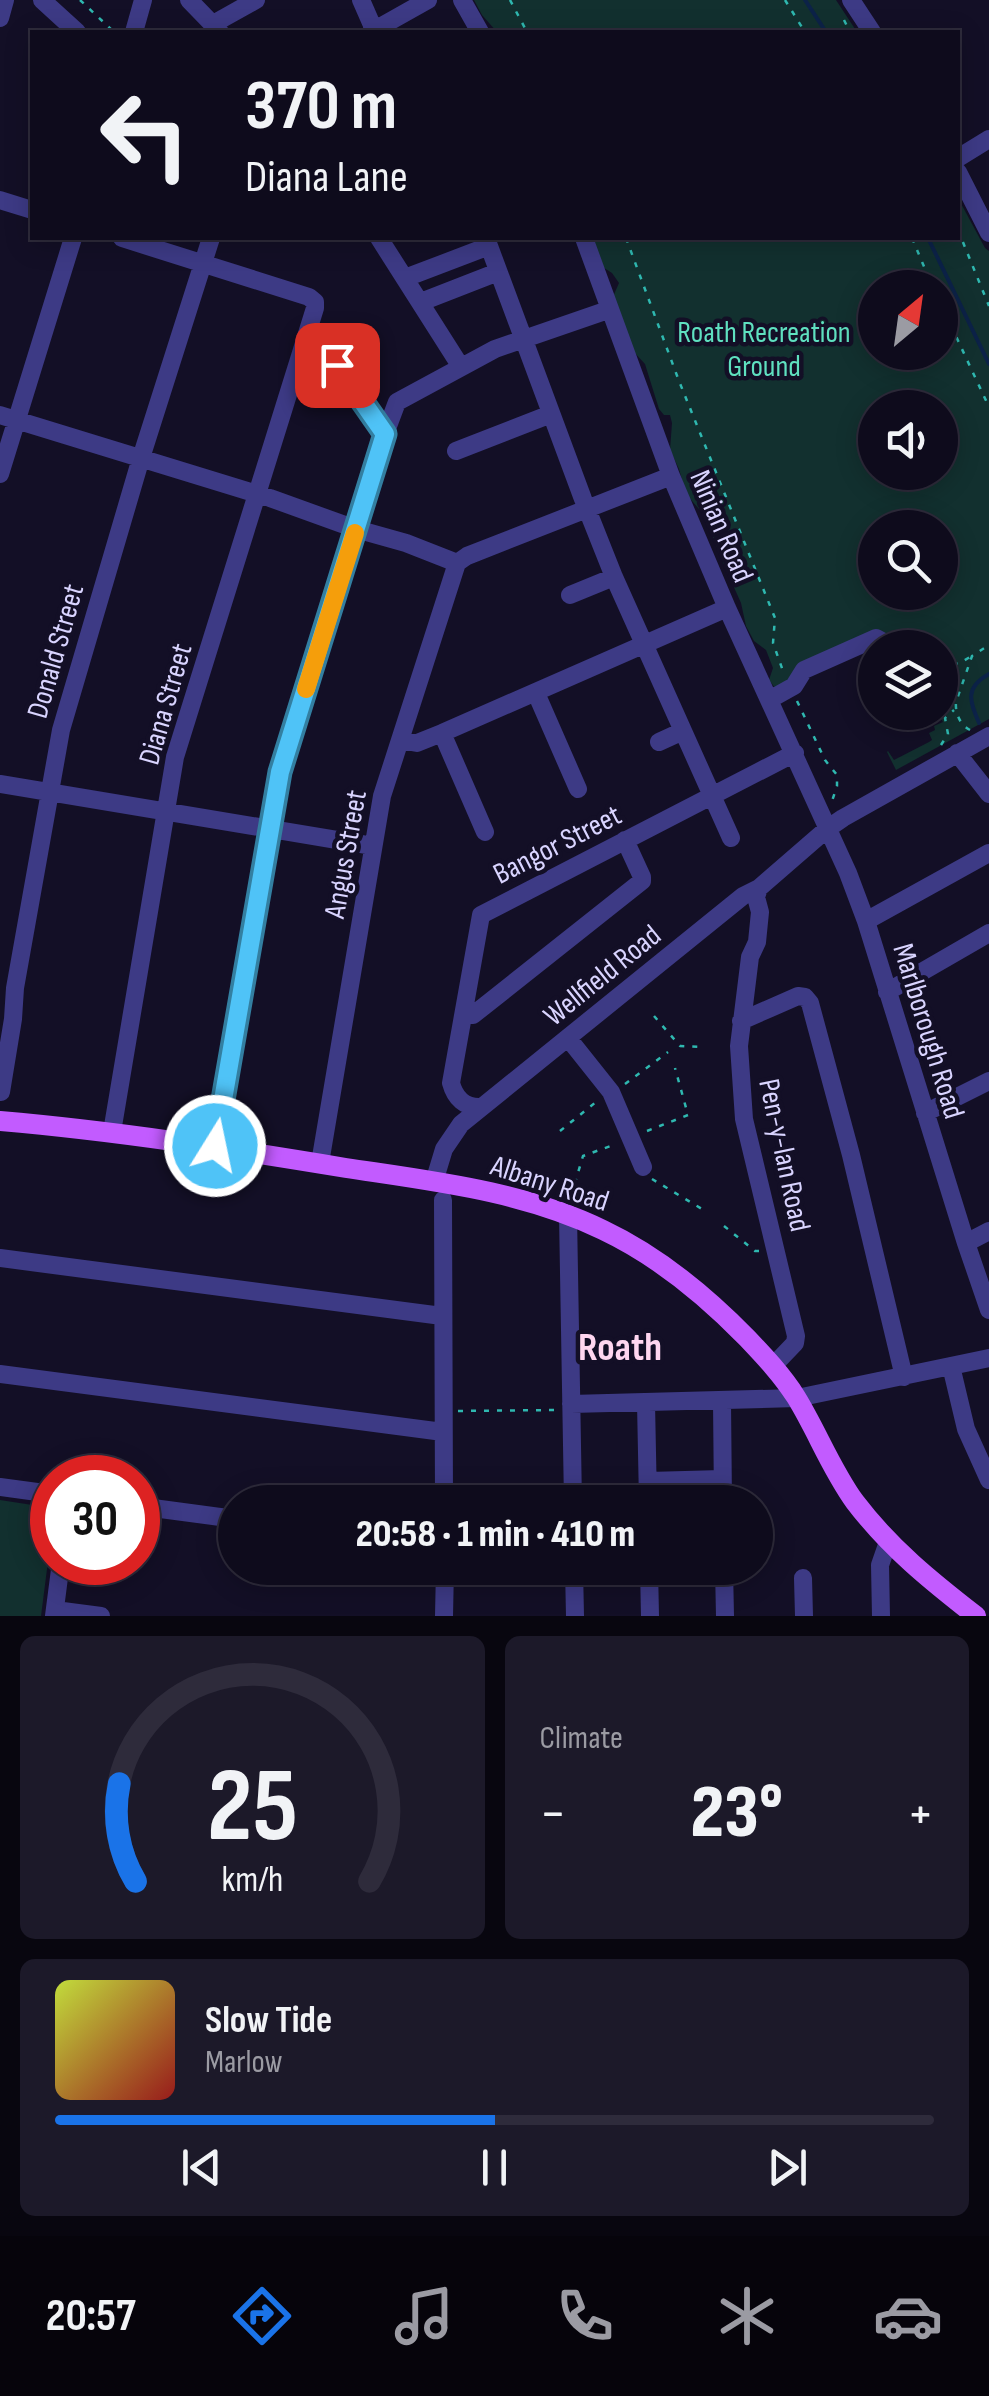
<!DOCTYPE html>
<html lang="en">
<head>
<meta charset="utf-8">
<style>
	:root { --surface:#0e0b1c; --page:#1c1929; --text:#f1f3f6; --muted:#9b9ba3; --line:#2e2b3b; --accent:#1a73e8 }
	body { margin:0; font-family:"Sofia Sans Condensed",sans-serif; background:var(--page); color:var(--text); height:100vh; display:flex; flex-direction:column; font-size:38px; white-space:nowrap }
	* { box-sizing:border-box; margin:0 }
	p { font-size:32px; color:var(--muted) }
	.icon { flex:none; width:55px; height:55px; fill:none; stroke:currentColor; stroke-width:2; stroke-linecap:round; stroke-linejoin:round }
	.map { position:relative; height:1616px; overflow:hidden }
	.panel { display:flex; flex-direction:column; gap:20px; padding:20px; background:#08060f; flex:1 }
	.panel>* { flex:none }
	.guide { position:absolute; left:30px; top:30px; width:930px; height:210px; border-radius:0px; box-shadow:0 5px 25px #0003,0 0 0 2px var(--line); background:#0e0b1c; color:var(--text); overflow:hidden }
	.needle { width:65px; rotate:29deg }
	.buttons { position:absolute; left:858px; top:270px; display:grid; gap:20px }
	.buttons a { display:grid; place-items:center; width:100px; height:100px; border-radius:50%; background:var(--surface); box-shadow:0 5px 25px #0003,0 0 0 2px var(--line); font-size:50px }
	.speed { position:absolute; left:30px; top:1455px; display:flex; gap:20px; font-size:50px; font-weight:700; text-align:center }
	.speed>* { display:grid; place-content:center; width:130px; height:130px; border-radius:50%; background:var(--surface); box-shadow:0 5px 25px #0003,0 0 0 2px var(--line); line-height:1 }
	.speed .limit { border:15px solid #d22; background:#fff; color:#111 }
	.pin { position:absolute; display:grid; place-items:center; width:85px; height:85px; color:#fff; margin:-42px; border-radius:20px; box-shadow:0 5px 15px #0006 }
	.me { position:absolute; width:110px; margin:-55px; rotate:10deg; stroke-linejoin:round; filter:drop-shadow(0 0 8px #0008) }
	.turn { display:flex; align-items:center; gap:35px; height:210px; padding:0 50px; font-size:45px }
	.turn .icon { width:130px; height:130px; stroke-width:2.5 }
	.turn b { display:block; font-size:70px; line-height:85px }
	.big { font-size:75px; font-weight:800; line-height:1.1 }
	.panel .widget { flex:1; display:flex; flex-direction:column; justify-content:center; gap:15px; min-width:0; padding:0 35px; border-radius:15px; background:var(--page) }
	.panel .dial { align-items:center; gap:0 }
	.dial svg { height:260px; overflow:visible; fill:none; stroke:var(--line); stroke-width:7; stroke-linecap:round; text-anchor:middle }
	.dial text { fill:var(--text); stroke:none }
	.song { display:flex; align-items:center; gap:30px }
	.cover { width:120px; height:120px; border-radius:15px; background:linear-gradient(135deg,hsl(70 70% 55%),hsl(0 70% 35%)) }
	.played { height:10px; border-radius:5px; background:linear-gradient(90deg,var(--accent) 50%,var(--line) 50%) }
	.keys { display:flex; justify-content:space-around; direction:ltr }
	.heat { display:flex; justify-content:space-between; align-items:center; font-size:55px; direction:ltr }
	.panel .tiles { flex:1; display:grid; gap:20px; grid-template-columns:1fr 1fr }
	.widget:last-child { grid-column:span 2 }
	.trip { position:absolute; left:218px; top:1485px; width:555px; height:100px; border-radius:50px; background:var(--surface); box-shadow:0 5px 25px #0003,0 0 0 2px var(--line); font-weight:800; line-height:100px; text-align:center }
	.tab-bar { display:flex; height:160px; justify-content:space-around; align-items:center; background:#06040b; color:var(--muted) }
	.tab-bar .icon { width:70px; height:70px }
	.tab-bar .selected { color:var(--accent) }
	.tab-bar b { font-size:45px; color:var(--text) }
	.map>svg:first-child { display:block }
</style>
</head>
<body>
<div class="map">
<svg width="989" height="1616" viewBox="0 0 989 1616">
	<rect width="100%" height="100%" fill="#130f26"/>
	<!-- green -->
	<path fill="#12302f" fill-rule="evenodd" d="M474 0H836L857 32H497L482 15Z
		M958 198 985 248 989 251V719L896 770 887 752 888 751 894 760 929 742 932 740 929 733 935 730 934 726 943 722 938 713 940 648 907 647 900 643 895 645 889 638 799 671 776 689 769 680 773 668 766 650 754 641 746 626 741 603 720 556 706 517 686 494 679 469 670 450 672 423 670 415H664L659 409 645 364 633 351 612 299 619 283 612 273 601 266 589 238H958ZM875 288H940V352H875ZM875 408H940V472H875ZM875 528H940V592H875Z
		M0 1500 52 1508V1530L41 1616H0Z"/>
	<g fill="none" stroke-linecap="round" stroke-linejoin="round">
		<!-- stream -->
		<path stroke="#0c2248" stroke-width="4" d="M805 0 826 32
			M928 238 989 364
			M979 723C970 701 964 688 989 674"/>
		<!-- path -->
		<path stroke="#2fb8b0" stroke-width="2.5" stroke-dasharray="5 8" stroke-linecap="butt" d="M80 0 114 32
			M510 0 527 32
			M785 0 805 32
			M844 20 850 32
			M958 230 989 306
			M626 238 679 381 775 618 773 643 783 671
			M912 238 933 288
			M940 302 989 407
			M940 667 960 663 970 657
			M797 701 825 760 837 775V786L832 801
			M970 730C960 725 955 713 956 702L972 656 989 645
			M941 745 948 734 945 718 954 710
			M654 1016 680 1046 704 1047
			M625 1084 668 1052
			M560 1131 596 1102
			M647 1131 688 1115 675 1068
			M652 1179 707 1212
			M571 1196 583 1156 616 1144
			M724 1226 755 1251H759
			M458 1411 555 1410"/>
		<!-- minor -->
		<path stroke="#3d3a85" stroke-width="18" d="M42 0 77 32
			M189 0 220 32
			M361 0 375 32
			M462 0 480 32
			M851 0 872 32
			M0 18 5 0
			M213 24 256 0
			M134 32 143 0
			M371 32 428 0
			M958 158 989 139
			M958 172 989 233
			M0 200 32 210
			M379 238 461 367
			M486 238 583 499 614 577 731 838
			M584 238 671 476 727 608 848 873 866 921 966 1243 989 1310
			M405 278 489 246
			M421 302 498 272
			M301 354 337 365 385 434
			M0 415 270 498 356 529 406 543 457 563
			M456 451 551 414
			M0 474 73 238
			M457 563 467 556 671 476
			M570 595 614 577
			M536 693 578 789
			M769 700 794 686 804 670 876 638 887 644
			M442 733 485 832
			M400 740 417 743 442 733 727 608
			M659 742 683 731
			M957 753 989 794
			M0 784 373 846
			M759 888 756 897 760 912 757 942 750 957 739 1046 744 1119 796 1336 795 1343 773 1366
			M866 921 989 853
			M887 992 989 933
			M464 1014 473 1015 642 881V877L625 840
			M741 1021 798 996 805 997 810 1003 851 1155 904 1377
			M568 1038 611 1092 643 1167
			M1 1092 13 1019 15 988 61 730 141 458 211 238
			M481 1107C465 1108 455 1098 451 1083L481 915 795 753
			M925 1113 989 1081
			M112 1132 175 757 315 308V302L309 297 122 238
			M215 1146 278 781 385 434 397 402 495 349 608 310
			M320 1163 382 796 457 563
			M434 1182 444 1149 461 1124 743 896 759 888 827 829 843 818 989 736
			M443 1200 444 1502
			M568 1215 573 1502
			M966 1243 989 1231
			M0 1258 442 1316
			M951 1366 966 1429 989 1480
			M0 1374 443 1432
			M722 1402 723 1502
			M646 1403 648 1502
			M571 1404 797 1398 989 1358
			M648 1481 722 1479
			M0 1487 52 1494
			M138 1506 235 1519
			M574 1568 575 1616
			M649 1568 650 1616
			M724 1568 725 1616
			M803 1578 804 1616
			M55 1610 101 1616
			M54 1616 61 1562
			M444 1616 445 1568
			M881 1616 880 1565 888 1542"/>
		<!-- major -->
		<path stroke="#c25bff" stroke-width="20" d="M0 1121C116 1131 231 1149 346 1168 432 1181 523 1191 603 1230 658 1256 705 1295 747 1338 765 1357 782 1375 796 1397 817 1431 831 1469 855 1502 890 1548 931 1581 976 1616"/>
	</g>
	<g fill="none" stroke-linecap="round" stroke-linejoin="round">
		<defs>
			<path id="route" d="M215 1146 280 772 385 434 337 365"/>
		</defs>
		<!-- route casing -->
		<use href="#route" stroke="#337fa1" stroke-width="25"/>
		<!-- route -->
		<use href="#route" stroke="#4fc3f7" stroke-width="18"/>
		<!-- slow -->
		<path stroke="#f59e0b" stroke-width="18" d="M306 689 355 533"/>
	</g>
	<g text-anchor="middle" stroke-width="9" stroke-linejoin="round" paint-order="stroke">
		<!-- park labels -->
		<g font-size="30" fill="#5fe0c0" stroke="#130f26">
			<text x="764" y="342">Roath Recreation<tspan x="764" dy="34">Ground</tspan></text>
		</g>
		<!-- street labels -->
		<g font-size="30" fill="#d9d4ff" stroke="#130f26">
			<text transform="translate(722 526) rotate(67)" y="10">Ninian Road</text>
			<text transform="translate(55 651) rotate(-74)" y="10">Donald Street</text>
			<text transform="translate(165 704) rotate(-74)" y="10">Diana Street</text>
			<text transform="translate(557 844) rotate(-27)" y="10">Bangor Street</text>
			<text transform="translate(345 854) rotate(-80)" y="10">Angus Street</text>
			<text transform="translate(602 975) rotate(-39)" y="10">Wellfield Road</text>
			<text transform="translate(929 1031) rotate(73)" y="10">Marlborough Road</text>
			<text transform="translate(785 1155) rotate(78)" y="10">Pen-y-lan Road</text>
			<text transform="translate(550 1183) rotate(18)" y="10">Albany Road</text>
		</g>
		<!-- district labels -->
		<g font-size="40" font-weight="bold" fill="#ffd6f0" stroke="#130f26">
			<text x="620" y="1360">Roath</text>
		</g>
	</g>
</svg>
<div class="buttons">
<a><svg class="needle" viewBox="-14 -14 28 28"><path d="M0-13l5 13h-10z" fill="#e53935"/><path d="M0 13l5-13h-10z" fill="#9b9ba3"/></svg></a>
<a><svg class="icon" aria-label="sound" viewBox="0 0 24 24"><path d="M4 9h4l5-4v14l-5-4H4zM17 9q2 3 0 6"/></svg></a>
<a><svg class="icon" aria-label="search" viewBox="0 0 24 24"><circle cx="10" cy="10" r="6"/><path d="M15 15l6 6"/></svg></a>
<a><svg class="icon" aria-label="layers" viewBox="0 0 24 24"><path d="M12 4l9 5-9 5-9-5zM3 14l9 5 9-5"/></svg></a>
</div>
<div class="speed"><div class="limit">30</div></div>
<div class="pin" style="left:337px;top:365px;background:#d93025"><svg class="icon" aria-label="arrive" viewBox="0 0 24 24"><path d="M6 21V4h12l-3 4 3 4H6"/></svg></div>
<svg class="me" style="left:215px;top:1146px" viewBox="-20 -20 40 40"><circle r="17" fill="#4fc3f7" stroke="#fff" stroke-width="3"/><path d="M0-11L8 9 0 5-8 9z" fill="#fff"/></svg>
<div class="trip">20:58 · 1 min · 410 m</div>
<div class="guide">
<div class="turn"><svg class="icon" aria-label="left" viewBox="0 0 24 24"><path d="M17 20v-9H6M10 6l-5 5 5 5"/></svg><div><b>370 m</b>Diana Lane</div></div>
</div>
</div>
<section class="panel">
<div class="tiles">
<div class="widget dial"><svg viewBox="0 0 100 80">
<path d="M14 69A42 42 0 1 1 86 69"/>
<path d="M14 69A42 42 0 0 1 9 39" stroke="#1a73e8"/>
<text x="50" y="56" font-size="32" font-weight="700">25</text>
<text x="50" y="72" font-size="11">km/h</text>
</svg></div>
<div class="widget"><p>Climate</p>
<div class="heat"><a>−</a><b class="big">23°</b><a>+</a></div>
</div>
<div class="widget">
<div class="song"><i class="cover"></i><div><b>Slow Tide</b><p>Marlow</p></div></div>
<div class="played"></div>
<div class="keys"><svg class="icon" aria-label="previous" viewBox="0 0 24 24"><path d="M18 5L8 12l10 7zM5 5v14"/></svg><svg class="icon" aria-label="pause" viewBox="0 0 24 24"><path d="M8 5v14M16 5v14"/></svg><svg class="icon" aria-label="next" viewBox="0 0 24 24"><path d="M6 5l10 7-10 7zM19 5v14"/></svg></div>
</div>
</div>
</section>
<nav class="tab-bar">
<b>20:57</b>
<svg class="icon selected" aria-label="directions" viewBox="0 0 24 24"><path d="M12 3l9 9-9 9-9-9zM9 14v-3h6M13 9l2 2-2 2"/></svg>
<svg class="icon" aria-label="music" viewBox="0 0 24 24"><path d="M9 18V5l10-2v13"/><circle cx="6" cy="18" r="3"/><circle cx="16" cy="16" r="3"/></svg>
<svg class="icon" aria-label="phone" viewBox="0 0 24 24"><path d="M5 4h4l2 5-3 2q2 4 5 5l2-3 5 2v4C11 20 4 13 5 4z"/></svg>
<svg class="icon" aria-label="climate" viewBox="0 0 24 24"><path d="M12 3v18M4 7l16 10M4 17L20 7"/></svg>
<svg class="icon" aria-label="car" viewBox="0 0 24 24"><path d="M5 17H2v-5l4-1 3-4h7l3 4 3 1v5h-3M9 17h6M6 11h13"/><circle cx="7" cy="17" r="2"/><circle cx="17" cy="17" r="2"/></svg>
</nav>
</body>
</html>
